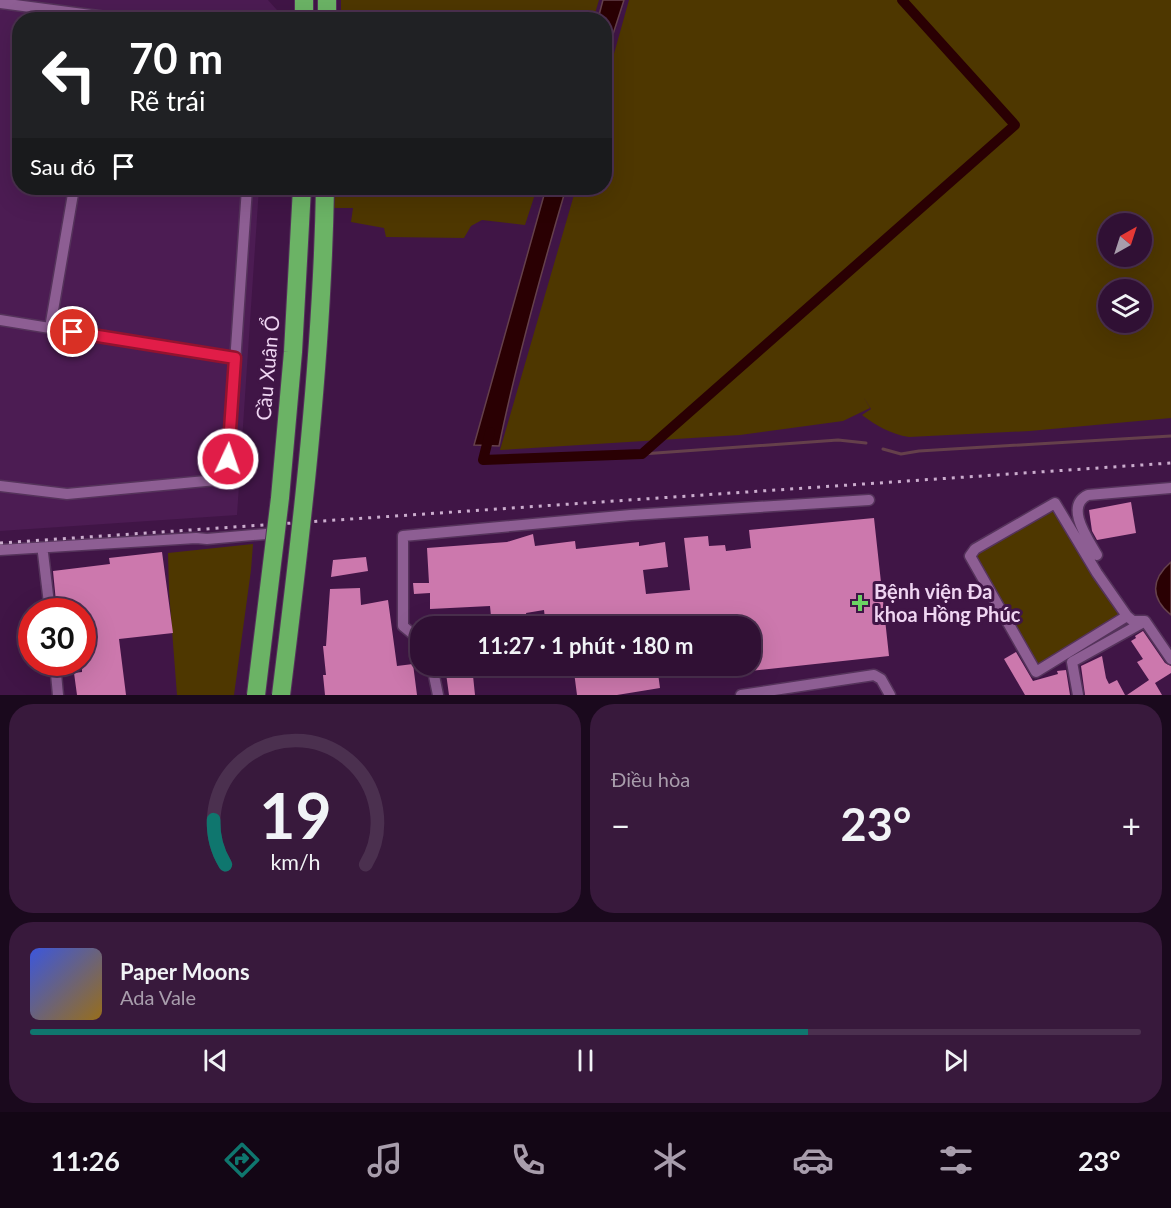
<!DOCTYPE html>
<html lang="vi">
<head>
<meta charset="utf-8">
<style>
	:root { --surface:#301034; --page:#38193c; --text:#f1f3f6; --muted:#a89dac; --line:#4b304f; --accent:#0f766e }
	body { margin:0; font-family:Lato,sans-serif; background:var(--page); color:var(--text); height:100vh; display:flex; flex-direction:column; font-size:22px; white-space:nowrap }
	* { box-sizing:border-box; margin:0 }
	p { font-size:20px; color:var(--muted) }
	.icon { flex:none; width:33px; height:33px; fill:none; stroke:currentColor; stroke-width:2; stroke-linecap:round; stroke-linejoin:round }
	.map { position:relative; height:695px; overflow:hidden }
	.drawer { display:flex; flex-direction:column; gap:9px; padding:9px; background:#1a091d; flex:1 }
	.drawer>* { flex:none }
	.hud { position:absolute; left:12px; top:12px; width:600px; height:183px; border-radius:24px; box-shadow:0 6px 24px #0002,0 0 0 2px var(--line); background:#202124; color:#fff; overflow:hidden }
	.needle { width:39px; rotate:39deg }
	.controls { position:absolute; left:1098px; top:213px; display:grid; gap:12px }
	.controls a { display:grid; place-items:center; width:54px; height:54px; border-radius:50%; background:var(--surface); box-shadow:0 6px 24px #0002,0 0 0 2px var(--line); font-size:30px }
	.speed { position:absolute; left:18px; top:598px; display:flex; gap:12px; font-size:30px; font-weight:700; text-align:center }
	.speed>* { display:grid; place-content:center; width:78px; height:78px; border-radius:50%; background:var(--surface); box-shadow:0 6px 24px #0002,0 0 0 2px var(--line); line-height:1 }
	.speed .limit { border:9px solid #d22; background:#fff; color:#111 }
	.pin { position:absolute; display:grid; place-items:center; width:51px; height:51px; color:#fff; margin:-26px; border:3px solid #fff; border-radius:50%; box-shadow:0 2px 6px #0007 }
	.me { position:absolute; width:66px; margin:-33px; rotate:3deg; stroke-linejoin:round; filter:drop-shadow(0 0 4px #0008) }
	.turn { display:flex; align-items:center; gap:21px; height:126px; padding:0 18px; font-size:27px }
	.turn .icon { width:78px; height:78px; stroke-width:2.5 }
	.turn b { display:block; font-size:42px; line-height:51px }
	.then { display:flex; align-items:center; height:57px; padding:0 18px; background:#0003; gap:12px; font-size:22px }
	.big { font-size:45px; font-weight:700; line-height:1.1 }
	.drawer .tile { flex:1; display:flex; flex-direction:column; justify-content:center; gap:9px; min-width:0; padding:0 21px; border-radius:24px; background:var(--page) }
	.drawer .dial { align-items:center; gap:0 }
	.dial svg { height:156px; overflow:visible; fill:none; stroke:var(--line); stroke-width:7; stroke-linecap:round; text-anchor:middle }
	.dial text { fill:var(--text); stroke:none }
	.song { display:flex; align-items:center; gap:18px }
	.cover { width:72px; height:72px; border-radius:9px; background:linear-gradient(135deg,hsl(230 70% 55%),hsl(40 70% 35%)) }
	.played { height:6px; border-radius:3px; background:linear-gradient(90deg,var(--accent) 70%,var(--line) 70%) }
	.keys { display:flex; justify-content:space-around; direction:ltr }
	.heat { display:flex; justify-content:space-between; align-items:center; font-size:33px; direction:ltr }
	.drawer .tiles { flex:1; display:grid; gap:9px; grid-template-columns:1fr 1fr }
	.tile:last-child { grid-column:span 2 }
	.trip { position:absolute; left:410px; top:616px; width:351px; height:60px; border-radius:24px; background:var(--surface); box-shadow:0 6px 24px #0002,0 0 0 2px var(--line); font-weight:700; line-height:60px; text-align:center }
	.tab-bar { display:flex; height:96px; justify-content:space-around; align-items:center; background:#130615; color:var(--muted) }
	.tab-bar .icon { width:42px; height:42px }
	.tab-bar .active { color:var(--accent) }
	.tab-bar b { font-size:27px; color:var(--text) }
	.map>svg:first-child { display:block }
</style>
</head>
<body>
<div class="map">
<svg width="1171" height="695" viewBox="0 0 1171 695">
	<rect width="100%" height="100%" fill="#401546"/>
	<!-- built -->
	<path fill="#4c1c53" d="M0 0H268L285 19 20 20V188H259L237 515 0 531Z"/>
	<!-- green -->
	<path fill="#4e3700" fill-rule="evenodd" d="M341 0H599L593 20 341 19Z
		M629 0H1171V418L1030 431 909 437C890 434 877 426 862 415L871 409 863 396 870 408 843 421 740 435 500 450 576 188H604L605 86ZM1108 224H1142V256H1108ZM1108 290H1142V322H1108Z
		M335 188H537L525 225 482 220 471 226 464 238 386 237 384 228 351 222 353 208H334Z
		M1056 509 1119 615 1036 667 974 557 975 554Z
		M253 544 251 570 234 695H177L169 591 168 553Z"/>
	<!-- water -->
	<path fill="#2a0003" stroke="#65404b" stroke-width="1.5" d="M603 0H624L605 59 604 20 598 19Z
		M546 188H566C541 273 517 359 499 446L474 445Z
		M1171 562V615C1150 598 1151 579 1171 562Z"/>
	<g fill="none" stroke-linecap="round" stroke-linejoin="round">
		<!-- stream -->
		<path stroke="#65404b" stroke-width="3" d="M883 449 901 454 919 451 1171 436
			M642 454 838 440 866 443"/>
		<!-- canal -->
		<path stroke="#2a0003" stroke-width="10" d="M490 432 483 460 642 454 1015 125 902 0"/>
	</g>
	<!-- building -->
	<path fill="#cc78ad" d="M1131 502 1136 533 1097 540 1092 531 1089 510Z
		M874 518 889 656 750 671V627H546L544 610 526 613 529 627H492L490 606 430 609V593L414 594 413 583H429L427 548 507 542 533 534 535 546 575 541 576 549 639 542V546L665 542 668 567 643 570 646 594 690 590 684 538 708 536 709 546 725 545 726 551 751 548 749 530Z
		M162 552 173 633 119 639 126 695H77L74 673 82 672V612H57L53 571 110 564 109 558Z
		M366 557 368 571 331 577 333 560Z
		M360 588 361 605 388 600 397 666 413 664 417 695H325L323 675H326L323 646H326L330 589Z
		M1143 631 1165 663 1171 666V673L1155 683 1162 695H1127L1149 680 1137 662 1143 659 1131 641 1136 638 1135 636Z
		M1016 652 1033 681 1058 674 1057 671 1066 670 1070 695H1025L1004 659Z
		M1102 656 1106 678 1109 684 1117 680 1125 695H1085L1081 666Z
		M445 666H472L475 695H449Z
		M497 666H529V671L498 675Z
		M551 666H657L660 688 617 695H577L574 672 552 675Z
		M705 666H744V671L706 676Z"/>
	<g fill="none" stroke-linecap="round" stroke-linejoin="round">
		<defs>
			<path id="minor" d="M0 3 129 20
				M0 320 235 358
				M50 328 74 188
				M0 486 67 494 227 479 247 188
				M0 550 196 538 207 539 266 534
				M43 553 50 612
				M1097 555C1088 539 1064 506 1088 495L1171 488
				M1127 616 1036 672 970 556 975 549 1055 503 1097 573 1127 616 1133 621H1145L1171 659
				M420 640 403 626V536L631 515 869 500
				M55 663 58 695
				M432 666 438 695
				M741 695 874 675 881 679 890 695
				M1078 695 1072 662 1142 623"/>
			<path id="motorway" d="M304 0V20
				M327 0V20"/>
		</defs>
		<!-- minor casing -->
		<use href="#minor" stroke="#55335b" stroke-width="13"/>
		<!-- motorway casing -->
		<use href="#motorway" stroke="#55335b" stroke-width="20"/>
		<!-- minor -->
		<use href="#minor" stroke="#8d5e93" stroke-width="10"/>
		<!-- motorway -->
		<use href="#motorway" stroke="#6bb365" stroke-width="18"/>
		<!-- rail -->
		<path stroke="#caaccd" stroke-width="3" stroke-dasharray="3 6" stroke-linecap="butt" d="M0 543 1171 463"/>
		<defs>
			<path id="motorway-bridge" d="M256 695 280 498 293 352 302 188
				M281 695C302 527 322 357 325 188"/>
		</defs>
		<!-- motorway-bridge casing -->
		<use href="#motorway-bridge" stroke="#55335b" stroke-width="20" stroke-linecap="butt"/>
		<!-- motorway-bridge -->
		<use href="#motorway-bridge" stroke="#6bb365" stroke-width="18"/>
	</g>
	<g fill="none" stroke-linecap="round" stroke-linejoin="round">
		<defs>
			<path id="route" d="M73 332 235 358 228 459"/>
		</defs>
		<!-- route casing -->
		<use href="#route" stroke="#92132f" stroke-width="15"/>
		<!-- route -->
		<use href="#route" stroke="#e11d48" stroke-width="10"/>
	</g>
	<!-- markers -->
	<path fill="#6ad363" stroke="#401546" stroke-width="2" d="M857 594h6v6h6v6h-6v6h-6v-6h-6v-6h6z"/>
	<g text-anchor="middle" stroke-width="6" stroke-linejoin="round" paint-order="stroke">
		<!-- street labels -->
		<g font-size="20" fill="#efd5f2" stroke="#401546">
			<text transform="translate(268 368) rotate(-85)" y="7">Cầu Xuân Ổ</text>
		</g>
		<!-- poi labels -->
		<g font-size="20" font-weight="bold" fill="#efd5f2" stroke="#401546" text-anchor="start">
			<text x="874" y="599">Bệnh viện Đa<tspan x="874" dy="23">khoa Hồng Phúc</tspan></text>
		</g>
	</g>
</svg>
<div class="controls">
<a><svg class="needle" viewBox="-14 -14 28 28"><path d="M0-13l5 13h-10z" fill="#e53935"/><path d="M0 13l5-13h-10z" fill="#a89dac"/></svg></a>
<a><svg class="icon" aria-label="layers" viewBox="0 0 24 24"><path d="M12 4l9 5-9 5-9-5zM3 14l9 5 9-5"/></svg></a>
</div>
<div class="speed"><div class="limit">30</div></div>
<div class="pin" style="left:73px;top:332px;background:#d93025"><svg class="icon" aria-label="arrive" viewBox="0 0 24 24"><path d="M6 21V4h12l-3 4 3 4H6"/></svg></div>
<svg class="me" style="left:228px;top:459px" viewBox="-20 -20 40 40"><circle r="17" fill="#e11d48" stroke="#fff" stroke-width="3"/><path d="M0-11L8 9 0 5-8 9z" fill="#fff"/></svg>
<div class="trip">11:27 · 1 phút · 180 m</div>
<div class="hud">
<div class="turn"><svg class="icon" aria-label="left" viewBox="0 0 24 24"><path d="M17 20v-9H6M10 6l-5 5 5 5"/></svg><div><b>70 m</b>Rẽ trái</div></div>
<div class="then">Sau đó<svg class="icon" aria-label="arrive" viewBox="0 0 24 24"><path d="M6 21V4h12l-3 4 3 4H6"/></svg></div>
</div>
</div>
<section class="drawer">
<div class="tiles">
<div class="tile dial"><svg viewBox="0 0 100 80">
<path d="M14 69A42 42 0 1 1 86 69"/>
<path d="M14 69A42 42 0 0 1 8 46" stroke="#0f766e"/>
<text x="50" y="56" font-size="32" font-weight="700">19</text>
<text x="50" y="72" font-size="11">km/h</text>
</svg></div>
<div class="tile"><p>Điều hòa</p>
<div class="heat"><a>−</a><b class="big">23°</b><a>+</a></div>
</div>
<div class="tile">
<div class="song"><i class="cover"></i><div><b>Paper Moons</b><p>Ada Vale</p></div></div>
<div class="played"></div>
<div class="keys"><svg class="icon" aria-label="previous" viewBox="0 0 24 24"><path d="M18 5L8 12l10 7zM5 5v14"/></svg><svg class="icon" aria-label="pause" viewBox="0 0 24 24"><path d="M8 5v14M16 5v14"/></svg><svg class="icon" aria-label="next" viewBox="0 0 24 24"><path d="M6 5l10 7-10 7zM19 5v14"/></svg></div>
</div>
</div>
</section>
<nav class="tab-bar">
<b>11:26</b>
<svg class="icon active" aria-label="directions" viewBox="0 0 24 24"><path d="M12 3l9 9-9 9-9-9zM9 14v-3h6M13 9l2 2-2 2"/></svg>
<svg class="icon" aria-label="music" viewBox="0 0 24 24"><path d="M9 18V5l10-2v13"/><circle cx="6" cy="18" r="3"/><circle cx="16" cy="16" r="3"/></svg>
<svg class="icon" aria-label="phone" viewBox="0 0 24 24"><path d="M5 4h4l2 5-3 2q2 4 5 5l2-3 5 2v4C11 20 4 13 5 4z"/></svg>
<svg class="icon" aria-label="climate" viewBox="0 0 24 24"><path d="M12 3v18M4 7l16 10M4 17L20 7"/></svg>
<svg class="icon" aria-label="car" viewBox="0 0 24 24"><path d="M5 17H2v-5l4-1 3-4h7l3 4 3 1v5h-3M9 17h6M6 11h13"/><circle cx="7" cy="17" r="2"/><circle cx="17" cy="17" r="2"/></svg>
<svg class="icon" aria-label="filters" viewBox="0 0 24 24"><path d="M4 7h16M4 17h16"/><circle cx="9" cy="7" r="2"/><circle cx="15" cy="17" r="2"/></svg>
<b>23°</b>
</nav>
</body>
</html>
